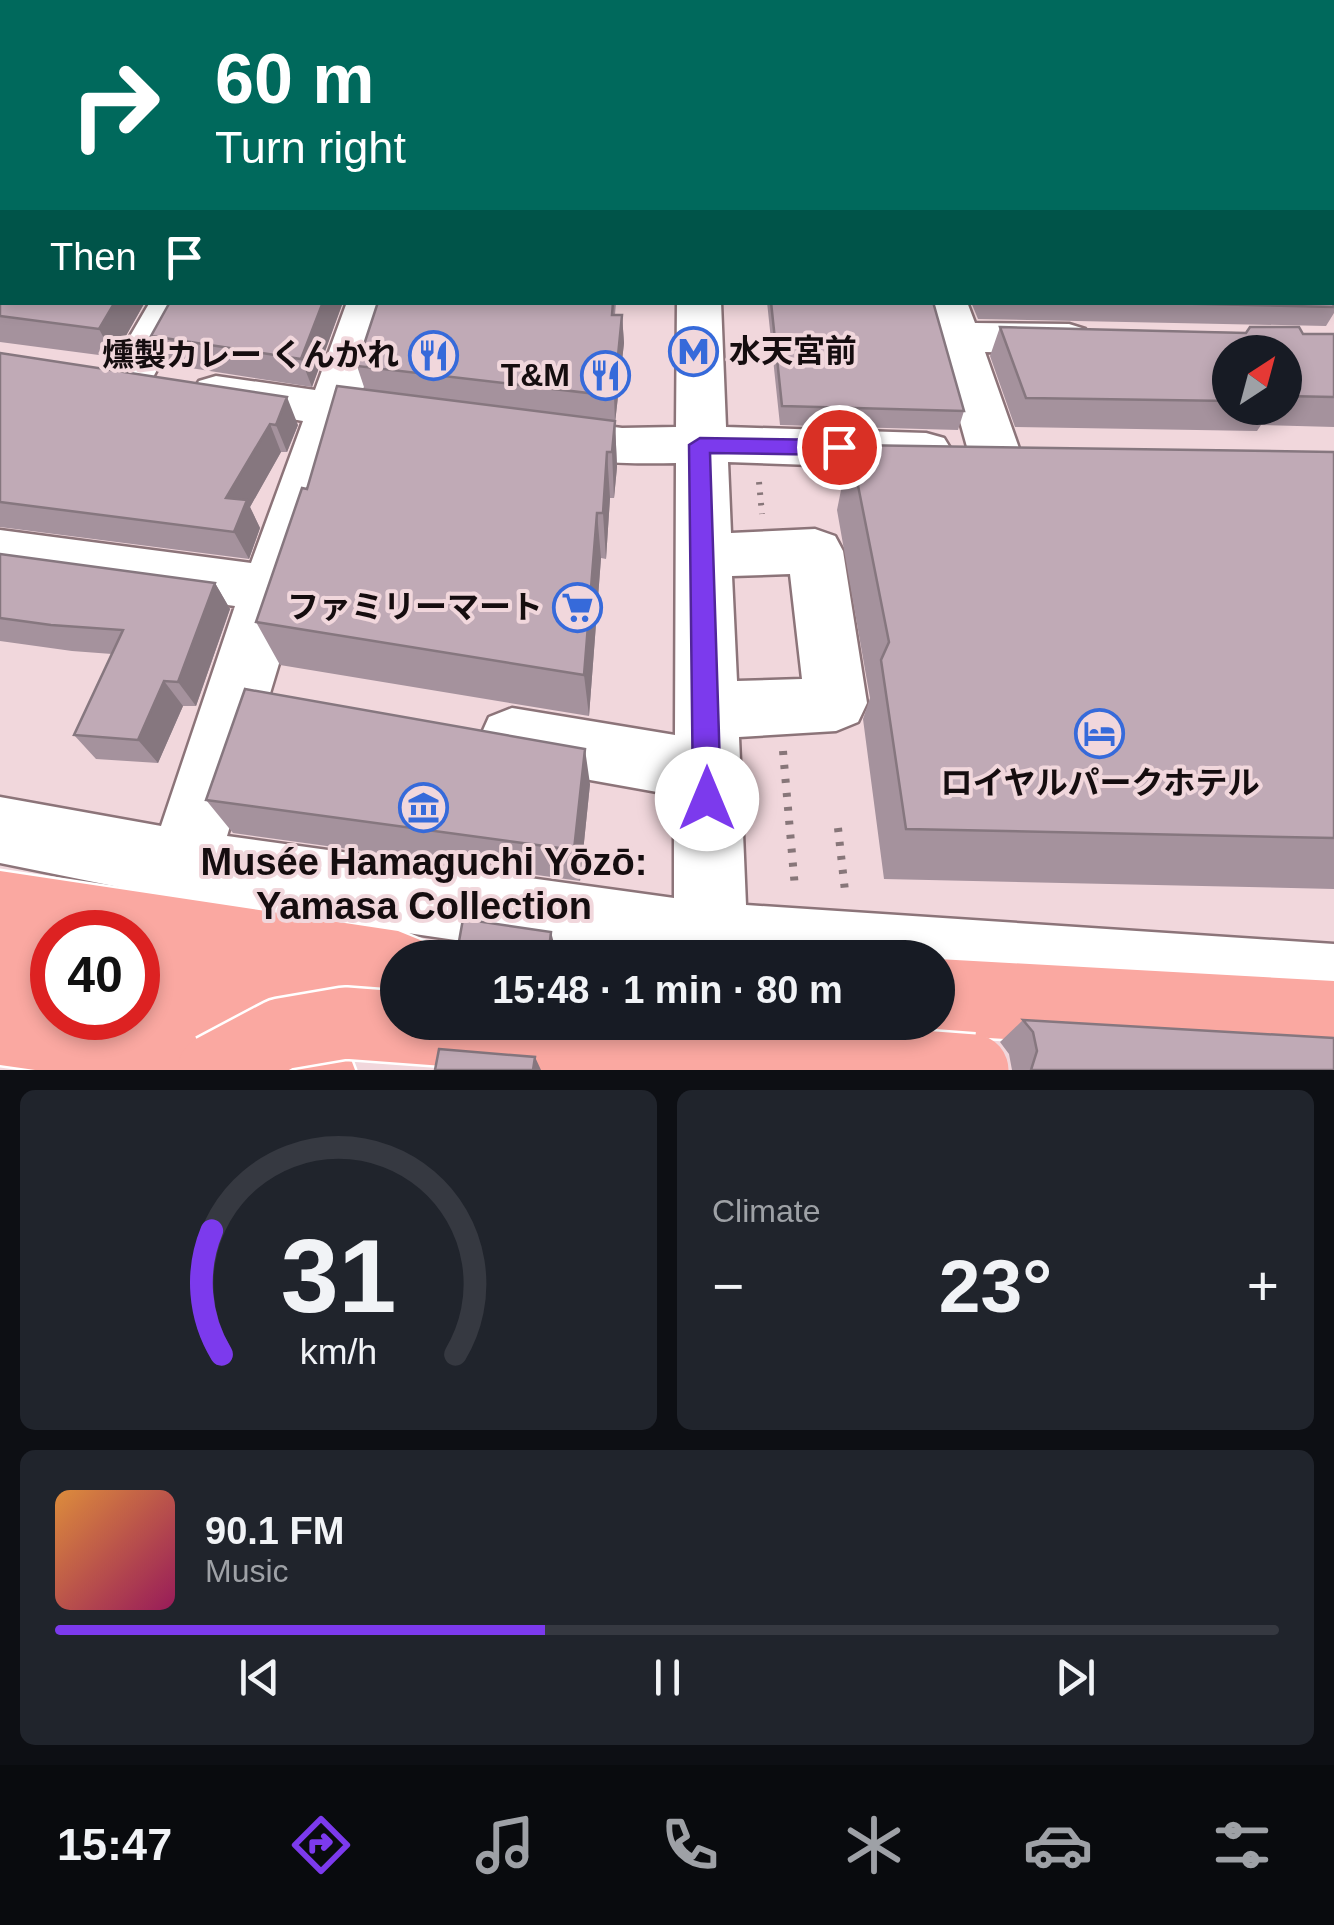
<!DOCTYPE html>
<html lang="en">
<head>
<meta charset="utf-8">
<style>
	:root { --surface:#171b24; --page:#20242c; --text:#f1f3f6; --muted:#9ea1a6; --line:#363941; --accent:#7c3aed }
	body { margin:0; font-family:Helvetica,"Noto Sans JP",sans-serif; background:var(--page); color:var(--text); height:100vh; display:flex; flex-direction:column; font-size:38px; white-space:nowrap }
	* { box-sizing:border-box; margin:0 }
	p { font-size:32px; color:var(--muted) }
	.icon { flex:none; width:55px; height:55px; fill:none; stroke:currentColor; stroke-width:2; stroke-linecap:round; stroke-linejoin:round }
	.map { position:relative; height:1070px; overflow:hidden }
	.sheet { display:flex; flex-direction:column; gap:20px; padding:20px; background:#0d0f14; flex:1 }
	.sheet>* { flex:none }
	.top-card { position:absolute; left:0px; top:0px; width:1335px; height:305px; box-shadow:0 5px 15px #0003; background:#00695c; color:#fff; overflow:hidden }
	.needle { width:65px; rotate:36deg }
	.fabs { position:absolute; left:1212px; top:335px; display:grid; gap:20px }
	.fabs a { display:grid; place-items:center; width:90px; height:90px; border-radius:50%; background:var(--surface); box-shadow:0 5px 15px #0003; font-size:50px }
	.speed { position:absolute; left:30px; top:910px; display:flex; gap:20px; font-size:50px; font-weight:700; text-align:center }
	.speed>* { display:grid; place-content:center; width:130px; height:130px; border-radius:50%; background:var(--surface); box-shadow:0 5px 15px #0003; line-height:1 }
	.speed .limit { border:15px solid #d22; background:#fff; color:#111 }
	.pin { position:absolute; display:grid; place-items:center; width:85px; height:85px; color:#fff; margin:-42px; border:5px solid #fff; border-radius:50%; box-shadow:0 2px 10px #0007 }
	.me { position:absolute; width:110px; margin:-55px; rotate:0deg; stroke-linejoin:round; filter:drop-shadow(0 0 8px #0008) }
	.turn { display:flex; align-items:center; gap:35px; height:210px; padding:0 50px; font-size:45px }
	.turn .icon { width:130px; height:130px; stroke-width:2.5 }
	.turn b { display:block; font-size:70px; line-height:85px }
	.then { display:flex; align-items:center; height:95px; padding:0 50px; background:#0003; gap:20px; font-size:38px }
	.big { font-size:75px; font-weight:800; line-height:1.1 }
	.sheet .widget { flex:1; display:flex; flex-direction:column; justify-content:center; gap:15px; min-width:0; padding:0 35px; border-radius:15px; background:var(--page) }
	.sheet .dial { align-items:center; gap:0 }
	.dial svg { height:260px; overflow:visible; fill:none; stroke:var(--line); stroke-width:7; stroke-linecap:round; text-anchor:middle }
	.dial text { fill:var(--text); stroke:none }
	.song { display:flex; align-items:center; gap:30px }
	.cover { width:120px; height:120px; border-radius:15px; background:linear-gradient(135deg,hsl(30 70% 55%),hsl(330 70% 35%)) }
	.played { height:10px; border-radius:5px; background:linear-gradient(90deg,var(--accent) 40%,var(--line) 40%) }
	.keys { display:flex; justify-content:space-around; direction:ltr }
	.heat { display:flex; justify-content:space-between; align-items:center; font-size:55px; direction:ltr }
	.sheet .tiles { flex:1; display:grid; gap:20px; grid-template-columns:1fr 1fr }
	.widget:last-child { grid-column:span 2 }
	.trip { position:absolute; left:380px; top:940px; width:575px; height:100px; border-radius:50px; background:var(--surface); box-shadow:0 5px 15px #0003; font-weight:800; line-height:100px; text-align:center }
	.tab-bar { display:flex; height:160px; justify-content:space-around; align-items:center; background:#090b0e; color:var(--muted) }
	.tab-bar .icon { width:70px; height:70px }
	.tab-bar .on { color:var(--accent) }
	.tab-bar b { font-size:45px; color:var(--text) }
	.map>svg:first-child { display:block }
</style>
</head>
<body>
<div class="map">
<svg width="1334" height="1070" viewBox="0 0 1334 1070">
	<rect width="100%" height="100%" fill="#f1d7dc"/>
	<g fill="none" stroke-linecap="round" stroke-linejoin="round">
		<defs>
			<path id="minor" d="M680 0H710V2H680Z
				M1332 273H1334V301H1332Z
				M150 302H194L146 390 129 395 112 390 105 379Z
				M347 302H391L361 396 421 407 428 419 421 431 403 436 350 428 227 836 674 898V795L512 766 489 757 480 737 489 717 512 708 675 735 676 463C626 464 574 463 525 448L518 436 525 424 543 418 622 428 676 427 677 302H721L726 427 926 433 944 438 952 451 944 464 926 469 728 462 731 533 815 529 835 536 843 551 867 703 858 722 836 731 739 737 746 905 1334 944V1020L938 993V958H578L183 900 0 863V797L161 826 235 606 0 574V530L251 563 303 421 199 403 192 392 199 381 216 376 315 390ZM790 574 802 679 737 681 732 576Z
				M927 302H967L975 323 1069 324 1085 329 1092 339 1085 349 1069 354 985 352 1021 454 1013 467 995 472 977 467 969 454Z
				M938 995 950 1023 939 1051 918 1063V1070H838L839 1053 852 1022H938Z"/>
			<path id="highway" d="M0 871 398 931 425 942 431 958H398V1007L366 1002 374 1021 362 1048 349 1054 355 1070H35L0 1065ZM52 932H138V1018H52V961L35 949 52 952Z
				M938 959 1334 981V1059L938 1035 910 1022H938Z"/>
		</defs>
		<!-- minor casing -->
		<use href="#minor" stroke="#8c7479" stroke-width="5"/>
		<!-- highway casing -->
		<use href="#highway" stroke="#fff" stroke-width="5"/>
		<!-- path-far1 -->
		<path stroke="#877679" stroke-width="6" stroke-dasharray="2.5 8" stroke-linecap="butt" d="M759 482 762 514"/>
		<!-- path -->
		<path stroke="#877679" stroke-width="8" stroke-dasharray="4 10" stroke-linecap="butt" d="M783 751 795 888
			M838 828 845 891"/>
		<!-- minor -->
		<use href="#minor" fill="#fff" fill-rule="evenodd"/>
		<!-- highway -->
		<use href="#highway" fill="#faa8a1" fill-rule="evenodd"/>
		<defs>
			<path id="highway-bridge" d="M213 1070 281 1034 345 1023 973 1070"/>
		</defs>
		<!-- highway-bridge casing -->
		<use href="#highway-bridge" stroke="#fff" stroke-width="76" stroke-linecap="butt"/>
		<!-- highway-bridge -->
		<use href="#highway-bridge" stroke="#faa8a1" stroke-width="71"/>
	</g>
	<!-- wall -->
	<path fill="#a5929d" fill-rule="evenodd" d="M0 0 145 302 114 357 0 342Z
		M751 0H1334V247L1332 245V2H751Z
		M1334 300V313L1326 326 978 319 971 302H1332Z
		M343 302 312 387 165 364 151 336Z
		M378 302H616L615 315H622L624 343 615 423 617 467 614 498H610L606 559 601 558 589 716 280 665 256 622 307 489 365 390 357 366Z
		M767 302H933L964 411 958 430 780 425Z
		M1000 327 1334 334V427L1261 425 1257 431 1015 427 990 356ZM1230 352H1285V408H1230Z
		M0 353 298 425 287 452H281L250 507 260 528 249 559 0 527Z
		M850 445 1334 452V889L884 879 863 719 870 698 837 510Z
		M0 554 215 583 230 609 196 706H183L158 763 96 759 74 735 112 654 72 651 0 641Z
		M590 784 580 881 233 833 206 800Z
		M938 981 953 994 938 1014Z
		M1023 1020 1334 1070H1012L1009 1054 1000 1042Z"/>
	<!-- shaded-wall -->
	<path fill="#86777f" d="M115 302H145L114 357 99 329Z
		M323 302H343L312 387 301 359Z
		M622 315 624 343 615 423 614 396Z
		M287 397 298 425 287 452 276 425Z
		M615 421 617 467 614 498 612 452Z
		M270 424 281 452 250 507 260 528 249 559 234 532 226 498Z
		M607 452 610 498 606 559 603 513Z
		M597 513 601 558 589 716 584 675Z
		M215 583 230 609 196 706 178 682Z
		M164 681 183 706 158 763 138 740Z
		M585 749 590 784 580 881 574 850Z
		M551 932 558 958H548Z
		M535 1057 541 1070H533Z"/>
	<!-- building -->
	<path fill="#c0aab6" stroke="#86777f" stroke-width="2.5" d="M0 0H638V2H2V302H115L99 329 0 316Z
		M753 0H1334V213L1332 211V2H753Z
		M1332 299 1334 307 1112 302H1332Z
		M170 302H323L301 359 151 336Z
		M378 302H613L612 315H622L614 396 357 366Z
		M771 302H933L964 411 782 406Z
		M1000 327 1246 333 1250 327H1299L1303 334H1334V397L1285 396V352H1230V401L1026 398Z
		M0 353 287 397 276 425 270 424 226 498 247 500 234 532 0 502Z
		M337 386 615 421 612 452H607L603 513H597L584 675 256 622 302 488 307 489Z
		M850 445 1334 452V838L906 829 881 660 889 642Z
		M0 554 215 583 178 682 164 681 138 740 74 735 123 630 51 625 0 618Z
		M245 689 585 749 574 850 206 800Z
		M463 919 551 932 548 958H456Z
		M938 981H953V994H938Z
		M1023 1020 1334 1038V1070H1031L1037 1051 1033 1032Z
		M439 1049 535 1057 533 1070H435Z"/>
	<!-- route -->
	<path fill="#7c3aed" stroke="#51269a" stroke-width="2.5" d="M700 438 839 440 849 447 839 455 710 453 721 799 717 808 707 812 697 808 693 799 689 445Z"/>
	<!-- icons -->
	<defs>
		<symbol id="metro-ring" viewBox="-11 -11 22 22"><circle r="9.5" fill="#f1d7dc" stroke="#366ada" stroke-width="1.5"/><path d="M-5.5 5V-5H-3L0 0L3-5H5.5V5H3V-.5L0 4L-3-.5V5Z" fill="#366ada"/></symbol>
		<symbol id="restaurant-ring" viewBox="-11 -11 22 22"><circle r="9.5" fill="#f1d7dc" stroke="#366ada" stroke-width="1.5"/><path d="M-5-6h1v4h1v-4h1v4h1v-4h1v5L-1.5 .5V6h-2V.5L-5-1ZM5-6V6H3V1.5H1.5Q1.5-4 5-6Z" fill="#366ada"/></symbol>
		<symbol id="supermarket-ring" viewBox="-11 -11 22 22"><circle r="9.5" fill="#f1d7dc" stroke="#366ada" stroke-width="1.5"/><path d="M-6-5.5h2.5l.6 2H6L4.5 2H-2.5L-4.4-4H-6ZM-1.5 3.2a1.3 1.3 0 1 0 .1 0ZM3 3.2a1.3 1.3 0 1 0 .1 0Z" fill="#366ada"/></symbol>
		<symbol id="hotel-ring" viewBox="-11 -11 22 22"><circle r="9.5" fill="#f1d7dc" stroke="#366ada" stroke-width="1.5"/><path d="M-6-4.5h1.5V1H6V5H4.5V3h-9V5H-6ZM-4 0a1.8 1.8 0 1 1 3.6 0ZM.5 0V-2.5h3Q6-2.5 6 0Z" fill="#366ada"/></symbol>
		<symbol id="museum-ring" viewBox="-11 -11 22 22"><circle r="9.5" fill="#f1d7dc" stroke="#366ada" stroke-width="1.5"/><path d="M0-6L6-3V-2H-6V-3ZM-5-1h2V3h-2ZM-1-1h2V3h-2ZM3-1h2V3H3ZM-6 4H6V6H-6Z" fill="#366ada"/></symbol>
	</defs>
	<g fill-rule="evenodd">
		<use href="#metro-ring" x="666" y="324" width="55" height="55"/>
		<use href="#restaurant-ring" x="406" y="328" width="55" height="55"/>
		<use href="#restaurant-ring" x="578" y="348" width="55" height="55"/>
		<use href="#supermarket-ring" x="550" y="580" width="55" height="55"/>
		<use href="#hotel-ring" x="1072" y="706" width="55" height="55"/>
		<use href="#museum-ring" x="396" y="780" width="55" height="55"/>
	</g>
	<g text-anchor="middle" stroke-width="8" stroke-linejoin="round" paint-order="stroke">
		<!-- poi labels -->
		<g font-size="32" font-weight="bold" fill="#150d0f" stroke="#f1d7dc" text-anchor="end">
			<text x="729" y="362" text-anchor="start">水天宮前</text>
			<text x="399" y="366">燻製カレー くんかれ</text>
			<text x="570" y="386">T&amp;M</text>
			<text x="543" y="618">ファミリーマート</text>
			<text x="1100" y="794" text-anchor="middle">ロイヤルパークホテル</text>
		</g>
		<!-- near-poi labels -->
		<g font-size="38" font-weight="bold" fill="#150d0f" stroke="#f1d7dc">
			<text x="424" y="875">Musée Hamaguchi Yōzō:<tspan x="424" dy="44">Yamasa Collection</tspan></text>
		</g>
	</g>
</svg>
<div class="fabs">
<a><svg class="needle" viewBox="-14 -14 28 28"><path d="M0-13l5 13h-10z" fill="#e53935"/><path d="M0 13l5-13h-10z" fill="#9ea1a6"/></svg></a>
</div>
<div class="speed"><div class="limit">40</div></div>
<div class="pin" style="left:839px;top:447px;background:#d93025"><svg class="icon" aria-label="arrive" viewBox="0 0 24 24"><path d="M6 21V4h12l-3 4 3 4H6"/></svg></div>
<svg class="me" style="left:707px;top:799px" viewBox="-20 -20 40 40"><circle r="19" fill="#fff"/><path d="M0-13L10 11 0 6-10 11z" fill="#7c3aed"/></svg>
<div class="trip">15:48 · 1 min · 80 m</div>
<div class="top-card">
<div class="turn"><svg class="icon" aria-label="right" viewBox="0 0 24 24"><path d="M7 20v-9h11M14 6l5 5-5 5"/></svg><div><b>60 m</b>Turn right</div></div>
<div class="then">Then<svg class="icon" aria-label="arrive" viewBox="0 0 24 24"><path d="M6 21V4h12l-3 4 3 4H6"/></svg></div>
</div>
</div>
<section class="sheet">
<div class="tiles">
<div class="widget dial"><svg viewBox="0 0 100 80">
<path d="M14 69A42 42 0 1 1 86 69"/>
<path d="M14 69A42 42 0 0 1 11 31" stroke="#7c3aed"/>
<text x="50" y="56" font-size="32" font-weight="700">31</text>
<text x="50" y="72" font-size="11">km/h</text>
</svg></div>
<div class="widget"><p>Climate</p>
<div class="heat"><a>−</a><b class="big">23°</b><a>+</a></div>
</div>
<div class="widget">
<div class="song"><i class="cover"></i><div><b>90.1 FM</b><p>Music</p></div></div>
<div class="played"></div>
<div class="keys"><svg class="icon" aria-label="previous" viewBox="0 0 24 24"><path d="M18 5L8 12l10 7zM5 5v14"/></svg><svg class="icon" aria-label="pause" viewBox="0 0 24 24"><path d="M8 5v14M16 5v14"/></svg><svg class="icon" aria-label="next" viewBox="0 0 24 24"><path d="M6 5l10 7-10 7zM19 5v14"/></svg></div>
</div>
</div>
</section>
<nav class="tab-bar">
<b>15:47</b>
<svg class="icon on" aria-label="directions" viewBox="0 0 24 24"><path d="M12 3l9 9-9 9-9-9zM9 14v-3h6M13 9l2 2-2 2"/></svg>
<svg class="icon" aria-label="music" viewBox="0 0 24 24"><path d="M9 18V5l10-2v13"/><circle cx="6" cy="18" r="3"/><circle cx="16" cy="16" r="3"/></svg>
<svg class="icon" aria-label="phone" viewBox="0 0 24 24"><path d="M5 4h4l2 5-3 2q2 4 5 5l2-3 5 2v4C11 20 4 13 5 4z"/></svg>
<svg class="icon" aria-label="climate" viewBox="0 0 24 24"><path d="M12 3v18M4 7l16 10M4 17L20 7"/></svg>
<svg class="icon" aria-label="car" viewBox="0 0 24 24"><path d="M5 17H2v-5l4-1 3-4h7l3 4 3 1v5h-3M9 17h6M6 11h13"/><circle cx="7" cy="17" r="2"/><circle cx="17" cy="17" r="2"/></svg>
<svg class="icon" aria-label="filters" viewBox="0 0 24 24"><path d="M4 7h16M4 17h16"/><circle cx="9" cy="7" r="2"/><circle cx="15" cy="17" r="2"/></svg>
</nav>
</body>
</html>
